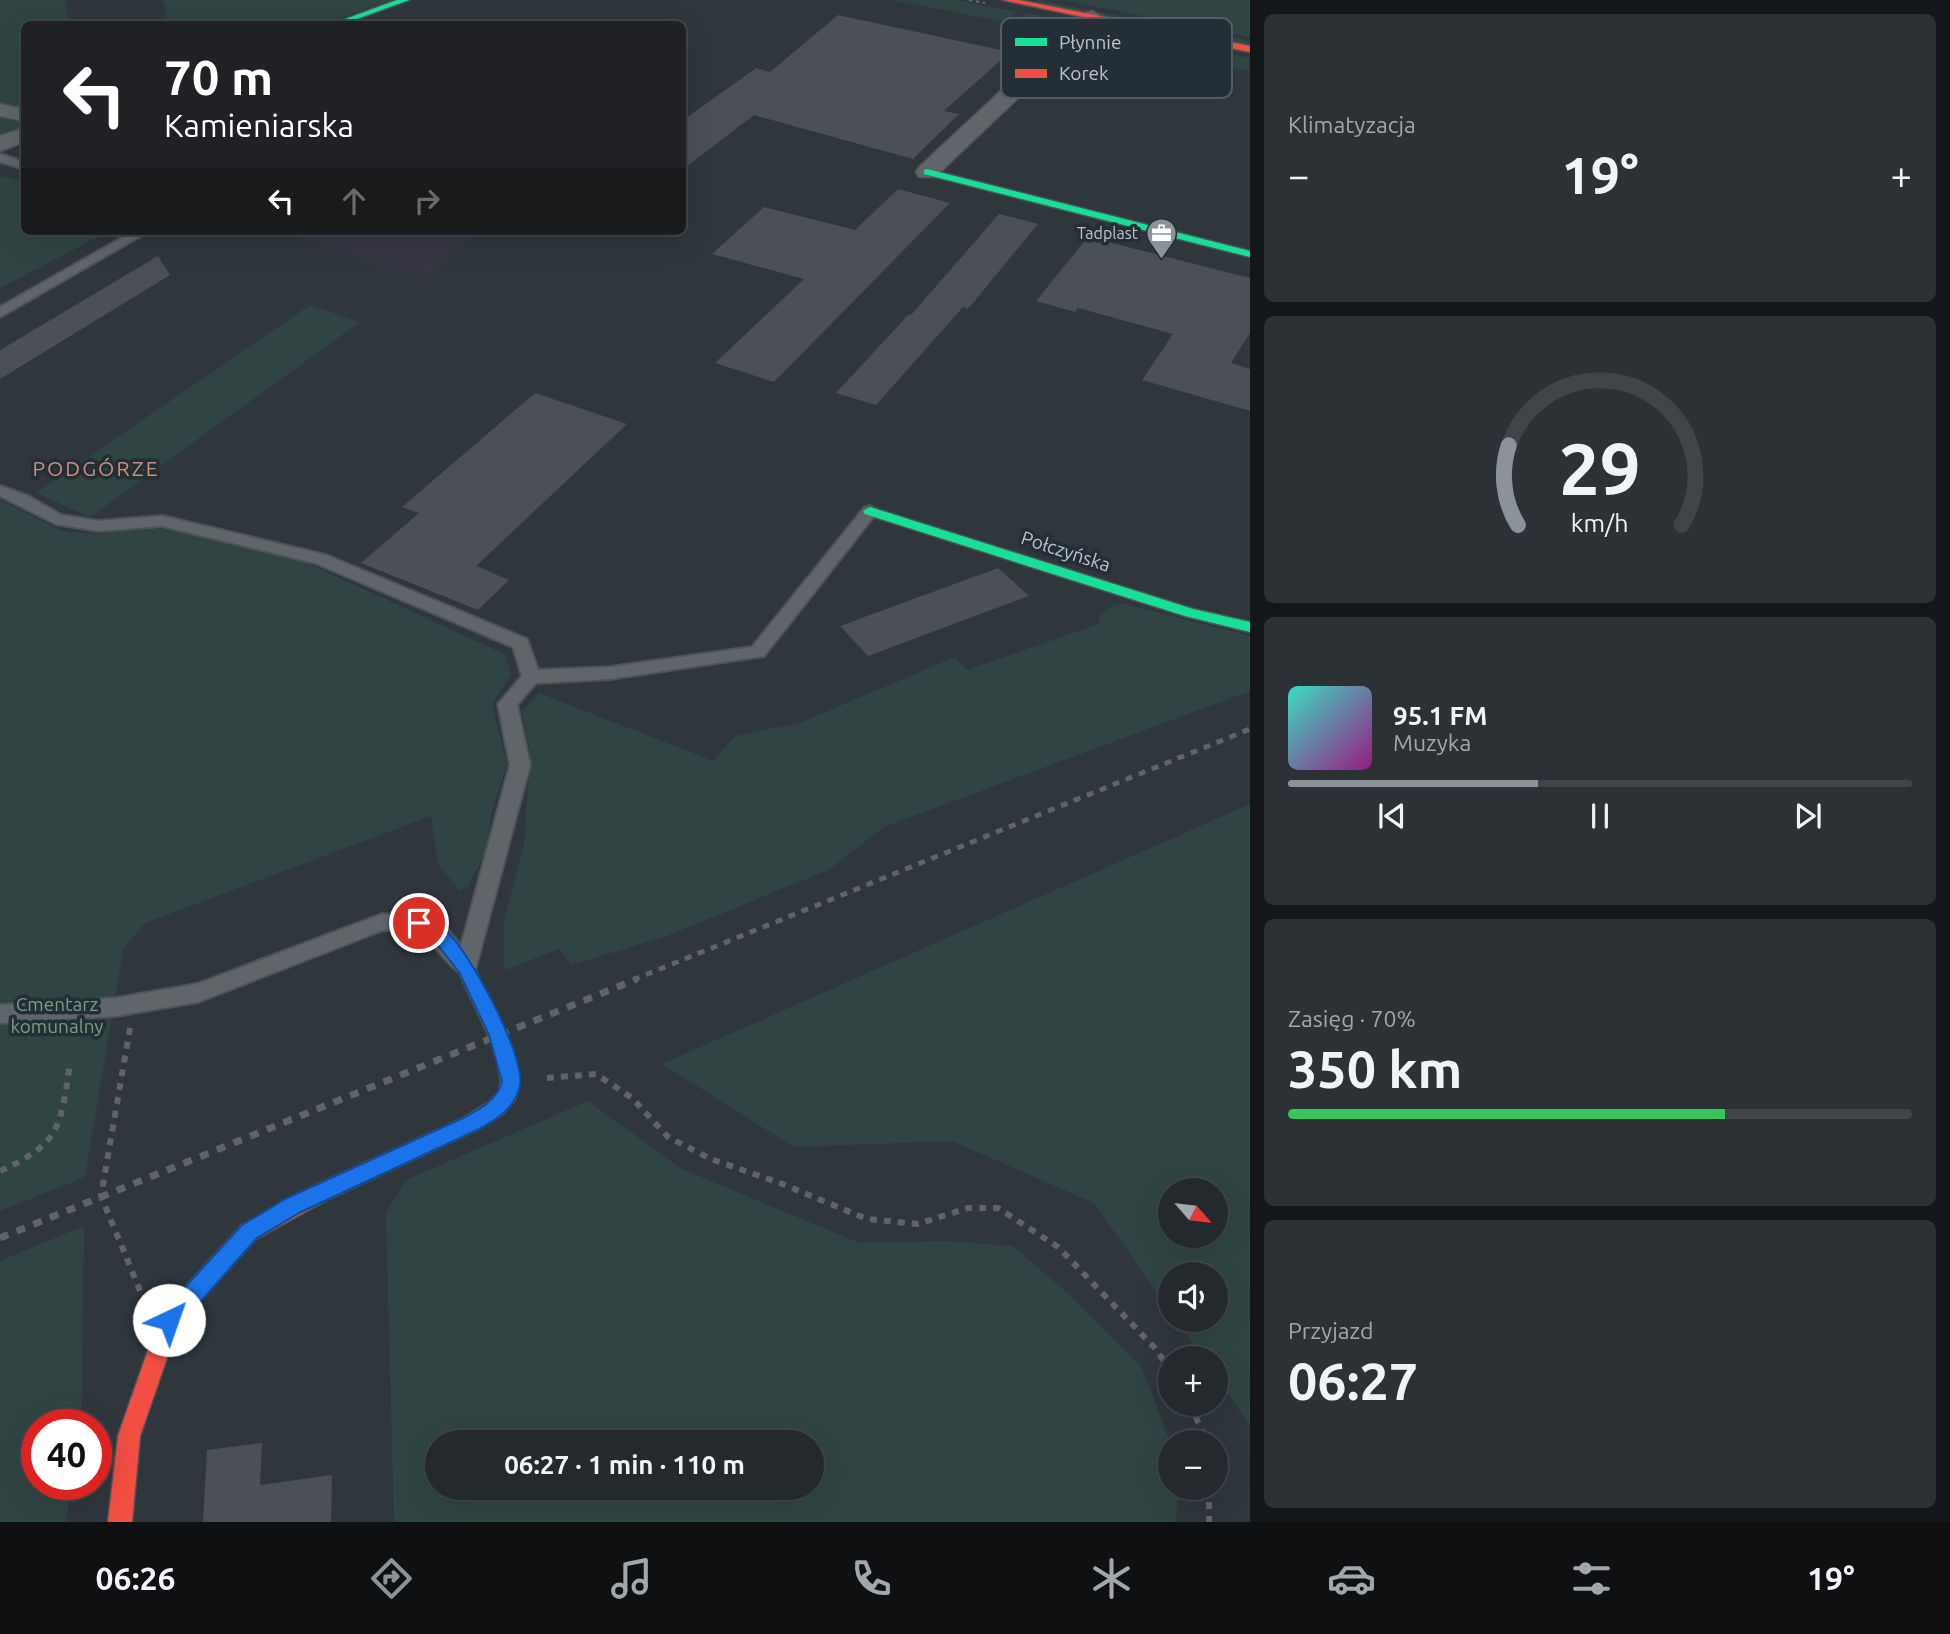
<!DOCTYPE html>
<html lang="pl">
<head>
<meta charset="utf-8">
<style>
	:root { --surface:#23292d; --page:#2b3135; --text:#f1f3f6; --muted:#a3a6aa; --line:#404549; --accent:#8b9399 }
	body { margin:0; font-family:Ubuntu,sans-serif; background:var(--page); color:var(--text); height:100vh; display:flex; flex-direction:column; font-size:26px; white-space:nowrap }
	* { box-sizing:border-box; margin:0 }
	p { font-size:23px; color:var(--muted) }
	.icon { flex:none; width:38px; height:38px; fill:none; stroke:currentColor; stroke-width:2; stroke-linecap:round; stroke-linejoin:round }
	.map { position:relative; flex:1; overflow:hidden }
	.details { display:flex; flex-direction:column; gap:14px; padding:14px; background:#131719; width:700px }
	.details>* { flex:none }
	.top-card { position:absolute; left:21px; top:21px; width:665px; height:214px; border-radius:10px; box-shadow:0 7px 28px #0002,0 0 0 2px var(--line); background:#202124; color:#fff; overflow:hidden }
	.needle { width:46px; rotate:118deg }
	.fabs { position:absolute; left:1158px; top:1178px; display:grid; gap:14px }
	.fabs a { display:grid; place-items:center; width:70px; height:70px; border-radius:50%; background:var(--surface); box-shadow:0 7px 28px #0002,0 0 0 2px var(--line); font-size:35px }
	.speed { position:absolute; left:21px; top:1409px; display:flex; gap:14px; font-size:35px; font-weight:700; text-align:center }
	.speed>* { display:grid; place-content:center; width:91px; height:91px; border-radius:50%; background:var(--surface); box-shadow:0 7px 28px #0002,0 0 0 2px var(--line); line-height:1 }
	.speed .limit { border:10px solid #d22; background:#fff; color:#111 }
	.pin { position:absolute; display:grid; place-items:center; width:60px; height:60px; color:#fff; margin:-30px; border:4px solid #fff; border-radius:50%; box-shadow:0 2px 7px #0007 }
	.me { position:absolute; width:77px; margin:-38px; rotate:42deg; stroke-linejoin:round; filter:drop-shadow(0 0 5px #0008) }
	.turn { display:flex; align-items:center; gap:24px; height:147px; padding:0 28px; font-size:32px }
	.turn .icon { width:91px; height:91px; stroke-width:2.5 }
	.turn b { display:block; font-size:49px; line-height:60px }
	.lanes { display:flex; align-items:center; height:66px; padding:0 28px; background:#0003; justify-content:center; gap:35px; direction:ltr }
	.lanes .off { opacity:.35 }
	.big { font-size:52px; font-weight:700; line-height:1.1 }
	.details .card { flex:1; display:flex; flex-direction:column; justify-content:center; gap:10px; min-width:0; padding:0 24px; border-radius:10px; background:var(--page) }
	.details .dial { align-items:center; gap:0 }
	.dial svg { height:182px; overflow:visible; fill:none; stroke:var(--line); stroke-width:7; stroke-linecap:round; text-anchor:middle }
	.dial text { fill:var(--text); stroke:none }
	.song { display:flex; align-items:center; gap:21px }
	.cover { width:84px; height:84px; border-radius:10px; background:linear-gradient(135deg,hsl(170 70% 55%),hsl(310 70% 35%)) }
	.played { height:7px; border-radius:4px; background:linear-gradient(90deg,var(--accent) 40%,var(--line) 40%) }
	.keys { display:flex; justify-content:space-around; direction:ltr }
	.heat { display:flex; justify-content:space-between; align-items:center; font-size:38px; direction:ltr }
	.charge { height:10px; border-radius:5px; background:linear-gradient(90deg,#34c759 70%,var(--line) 0) }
	.trip { position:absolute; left:425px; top:1430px; width:399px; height:70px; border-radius:35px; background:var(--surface); box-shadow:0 7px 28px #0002,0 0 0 2px var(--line); font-weight:700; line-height:70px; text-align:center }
	.tabs { display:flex; height:112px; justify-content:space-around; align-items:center; background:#0e1012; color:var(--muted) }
	.tabs .icon { width:49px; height:49px }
	.tabs .selected { color:var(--accent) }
	.tabs b { font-size:32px; color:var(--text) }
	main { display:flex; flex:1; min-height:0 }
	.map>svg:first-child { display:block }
</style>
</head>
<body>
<main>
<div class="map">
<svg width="1250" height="1522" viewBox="0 0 1250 1522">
	<rect width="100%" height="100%" fill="#2f373c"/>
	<!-- medical -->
	<path fill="#353642" d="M275 231H486L421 278Z"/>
	<!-- green -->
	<path fill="#304543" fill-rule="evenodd" d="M0 0H65L69 24H24V129L0 138Z
		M163 0H392L322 24H168Z
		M891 0H957L1017 12 1005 22Z
		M1038 0 1250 41V46L1036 3Z
		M1062 0H1250V37Z
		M1027 13 1073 22 1057 38H1037L1012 33 1009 28Z
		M1090 26 1250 58V71L1080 35Z
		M0 176 24 182V231L114 232 98 237 0 288Z
		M310 305 360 322 90 517 36 493Z
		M0 500 62 531 96 534 144 527 197 533 303 561 504 654 511 674 492 704 507 764 492 810 487 849 467 888 460 891 438 864 431 816 145 923 123 950 85 1177 0 1211Z
		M1115 604H1124L1250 636V691L884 827 828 870 664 937 571 965 560 949 504 970V921L524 844 530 753 522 712 539 693 713 761 735 736 800 723 955 657 967 670 1099 624 1100 614Z
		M1250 804V1425L1216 1377V1358H1203L1176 1320H1216V1274H1171V1312L1094 1203 952 1141 794 1147 662 1064ZM1171 1190H1216V1236H1171Z
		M588 1101 680 1168 859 1243 946 1241 1013 1246 1071 1296 1142 1368 1171 1445V1488H1179L1175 1522H394L386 1213 406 1180ZM438 1442H812V1488H438Z
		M84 1226 82 1401 79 1424H37V1484H71L66 1522H0V1261Z"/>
	<!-- building -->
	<path fill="#4a5055" d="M838 15 1010 52 944 111 959 114 913 159 754 115 682 170V121L756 68 770 72Z
		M898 189 950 203 774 382 715 363 804 279 712 254 764 207 855 230Z
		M999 214 1038 224 968 309 963 307 876 405 836 393 909 314 911 315Z
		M1088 237 1250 278V333L1231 363 1250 369V411L1142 380 1173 334 1078 308 1075 312 1036 301Z
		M158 256 170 275 0 379V350Z
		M535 393 627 424 476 566 509 580 478 610 361 563 419 513 402 507Z
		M998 568 1029 596 868 656 840 626Z
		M262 1443 260 1485 332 1475 331 1522H203L207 1450Z"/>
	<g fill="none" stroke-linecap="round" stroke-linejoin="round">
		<defs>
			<path id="lane" d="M0 154 24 162V169L0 162Z
				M134 231H149L0 317V307Z
				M0 486 28 496 61 515 98 521 162 516 326 555 527 639 538 670 610 667 752 647 864 508 870 506 878 511 764 656 610 679 536 683 517 705 530 765 474 974C453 981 438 942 417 933 408 929 393 931 383 930L198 1002 116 1016 0 1023V1005L116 998 197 984 382 914 427 917 449 931 461 946 510 765 498 704 522 676 513 647 315 563 162 526 98 531 56 524 0 496Z"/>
			<path id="street" d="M1092 11 1102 17 1099 21 935 177H919L916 172 919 167 1085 13Z
				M0 104 24 109V121L0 116Z
				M24 128V142L0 151V136Z"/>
			<path id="fast" d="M397 0H409L343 24H332Z
				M927 169 1250 251V257L924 174V170Z
				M870 507 1193 609 1250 622V632L1185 616 865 514 863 511Z
				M466 961 472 963 513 1049 519 1082 515 1100 503 1114 477 1130 325 1201 318 1203 311 1201 308 1194 311 1187 463 1118 489 1102 499 1091 501 1082 495 1049 457 968 460 963Z"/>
			<path id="jam" d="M1003 0H1019L1250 46V52Z
				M318 1185 325 1187 328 1194 325 1201 256 1239 178 1326 140 1436 132 1522H108L118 1436 161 1313 242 1225Z"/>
		</defs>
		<!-- lane casing -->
		<use href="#lane" stroke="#4e5357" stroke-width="4"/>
		<!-- street casing -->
		<use href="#street" stroke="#4e5357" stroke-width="3"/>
		<!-- fast casing -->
		<use href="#fast" stroke="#4e5357" stroke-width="3"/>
		<!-- jam casing -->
		<use href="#jam" stroke="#4e5357" stroke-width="3"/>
		<!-- path-far1 -->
		<path stroke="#5e6468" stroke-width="2.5" stroke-dasharray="3.5 3.5" stroke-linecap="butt" d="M969 0 985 3"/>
		<!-- path -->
		<path stroke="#5e6468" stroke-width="6" stroke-dasharray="7 7" stroke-linecap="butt" d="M130 1028 101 1196 141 1293
			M547 1078 596 1074 632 1098 668 1137 711 1159 780 1183 867 1219 918 1224 968 1208H998L1058 1247 1155 1348 1171 1371
			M0 1171C61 1144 61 1125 70 1063
			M1190 1404 1207 1442
			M1209 1488V1522"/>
		<!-- lane -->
		<use href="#lane" fill="#60656a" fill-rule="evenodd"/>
		<!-- street -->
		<use href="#street" fill="#60656a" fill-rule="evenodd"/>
		<!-- fast -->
		<use href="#fast" fill="#16e098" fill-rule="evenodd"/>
		<!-- jam -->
		<use href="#jam" fill="#f24e42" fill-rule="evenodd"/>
		<!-- rail-far1 -->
		<path stroke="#5e6468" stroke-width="5" stroke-dasharray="7 7" stroke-linecap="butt" d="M633 980 1250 729"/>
		<!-- rail -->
		<path stroke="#5e6468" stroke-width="7" stroke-dasharray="9 9" stroke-linecap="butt" d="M0 1238 637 979"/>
	</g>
	<!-- route -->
	<path fill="#1a73e8" stroke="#114b97" stroke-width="2" d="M419 916C428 919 439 925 447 932 470 952 525 1055 520 1085 516 1108 496 1120 477 1130L301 1212 257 1238 177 1328 169 1331 161 1328 158 1320 161 1313 242 1225 287 1198 463 1118C480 1109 496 1101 502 1082L489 1035 459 972 435 942 412 928 410 923 412 918Z"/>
	<!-- icons -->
	<defs>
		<symbol id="office-pin" viewBox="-11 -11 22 30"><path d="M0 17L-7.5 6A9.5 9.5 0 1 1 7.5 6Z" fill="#8b9399" stroke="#232e37"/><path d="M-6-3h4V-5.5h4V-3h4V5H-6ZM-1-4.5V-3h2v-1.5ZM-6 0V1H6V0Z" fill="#fff"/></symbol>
	</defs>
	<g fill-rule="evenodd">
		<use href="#office-pin" x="1144" y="216" width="35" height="47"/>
	</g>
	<g text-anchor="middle" stroke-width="7" stroke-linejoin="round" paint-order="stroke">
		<!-- far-poi labels -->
		<g font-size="16" fill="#bcc4cb" stroke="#232e37" text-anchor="end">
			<text x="1138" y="239">Tadplast</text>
		</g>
		<!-- street labels -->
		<g font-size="19" fill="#bcc4cb" stroke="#232e37">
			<text transform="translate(1066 551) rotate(18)" y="7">Połczyńska</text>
		</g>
		<!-- park labels -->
		<g font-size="19" fill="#7c9e7f" stroke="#232e37">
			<text x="57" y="1011">Cmentarz<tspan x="57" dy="22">komunalny</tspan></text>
		</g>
		<!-- neighbourhood labels -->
		<g font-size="21" letter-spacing="2" fill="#cc8e75" stroke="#232e37">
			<text x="96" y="476">PODGÓRZE</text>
		</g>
	</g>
	<!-- legend -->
	<rect x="1001" y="18" width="231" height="80" rx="10" fill="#232e37" stroke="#515b63" stroke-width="2"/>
	<rect x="1015" y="38" width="32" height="8" fill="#16e098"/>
	<rect x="1015" y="69" width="32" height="9" fill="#f24e42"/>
	<g font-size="19" fill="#bcc4cb">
		<text x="1059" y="49">Płynnie</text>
		<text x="1059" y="80">Korek</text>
	</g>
</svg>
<div class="fabs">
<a><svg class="needle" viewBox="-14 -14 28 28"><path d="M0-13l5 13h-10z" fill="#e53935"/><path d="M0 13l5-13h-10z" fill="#a3a6aa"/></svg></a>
<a><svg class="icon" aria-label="sound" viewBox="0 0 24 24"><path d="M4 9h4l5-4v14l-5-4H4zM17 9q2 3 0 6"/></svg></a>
<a>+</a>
<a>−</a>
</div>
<div class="speed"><div class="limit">40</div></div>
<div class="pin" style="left:419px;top:923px;background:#d93025"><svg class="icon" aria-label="arrive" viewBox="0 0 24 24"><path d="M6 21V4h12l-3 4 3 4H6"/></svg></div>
<svg class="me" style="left:169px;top:1320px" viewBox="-20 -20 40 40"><circle r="19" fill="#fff"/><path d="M0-13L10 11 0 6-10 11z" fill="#1a73e8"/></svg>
<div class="trip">06:27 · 1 min · 110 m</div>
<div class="top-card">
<div class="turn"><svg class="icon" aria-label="left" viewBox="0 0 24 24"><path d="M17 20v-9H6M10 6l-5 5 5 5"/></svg><div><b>70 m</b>Kamieniarska</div></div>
<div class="lanes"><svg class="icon" aria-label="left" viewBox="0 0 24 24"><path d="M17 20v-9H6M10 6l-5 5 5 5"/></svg><svg class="icon off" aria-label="ahead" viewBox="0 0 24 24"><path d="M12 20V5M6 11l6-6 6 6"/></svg><svg class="icon off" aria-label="right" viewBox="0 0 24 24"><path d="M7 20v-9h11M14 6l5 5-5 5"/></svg></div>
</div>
</div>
<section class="details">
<div class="card"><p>Klimatyzacja</p>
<div class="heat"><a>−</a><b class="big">19°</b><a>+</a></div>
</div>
<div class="card dial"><svg viewBox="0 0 100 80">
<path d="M14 69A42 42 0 1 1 86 69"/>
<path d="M14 69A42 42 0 0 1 10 34" stroke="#8b9399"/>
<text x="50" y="56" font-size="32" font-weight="700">29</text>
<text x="50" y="72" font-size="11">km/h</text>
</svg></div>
<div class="card">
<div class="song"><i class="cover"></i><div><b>95.1 FM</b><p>Muzyka</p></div></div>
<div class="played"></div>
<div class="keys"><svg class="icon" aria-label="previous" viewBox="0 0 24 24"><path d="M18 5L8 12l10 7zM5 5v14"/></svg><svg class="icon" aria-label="pause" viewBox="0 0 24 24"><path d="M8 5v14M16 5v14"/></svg><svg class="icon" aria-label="next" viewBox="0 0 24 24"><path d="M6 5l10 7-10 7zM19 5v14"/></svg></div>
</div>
<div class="card"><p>Zasięg · 70%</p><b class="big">350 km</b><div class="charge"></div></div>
<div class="card"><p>Przyjazd</p><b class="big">06:27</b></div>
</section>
</main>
<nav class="tabs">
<b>06:26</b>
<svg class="icon selected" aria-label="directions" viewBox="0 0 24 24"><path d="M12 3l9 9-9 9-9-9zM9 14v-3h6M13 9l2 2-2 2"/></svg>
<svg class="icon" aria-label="music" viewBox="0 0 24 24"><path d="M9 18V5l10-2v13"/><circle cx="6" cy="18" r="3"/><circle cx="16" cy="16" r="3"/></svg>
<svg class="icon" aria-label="phone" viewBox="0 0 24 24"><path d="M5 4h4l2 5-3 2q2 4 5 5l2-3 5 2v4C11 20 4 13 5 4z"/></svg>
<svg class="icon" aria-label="climate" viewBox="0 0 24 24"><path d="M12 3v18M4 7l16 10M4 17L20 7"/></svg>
<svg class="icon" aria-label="car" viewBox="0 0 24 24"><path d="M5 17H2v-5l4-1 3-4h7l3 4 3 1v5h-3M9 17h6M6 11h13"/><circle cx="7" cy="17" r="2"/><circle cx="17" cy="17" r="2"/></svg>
<svg class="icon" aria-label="filters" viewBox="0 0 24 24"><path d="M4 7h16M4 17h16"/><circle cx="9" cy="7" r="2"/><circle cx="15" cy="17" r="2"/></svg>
<b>19°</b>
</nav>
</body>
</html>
